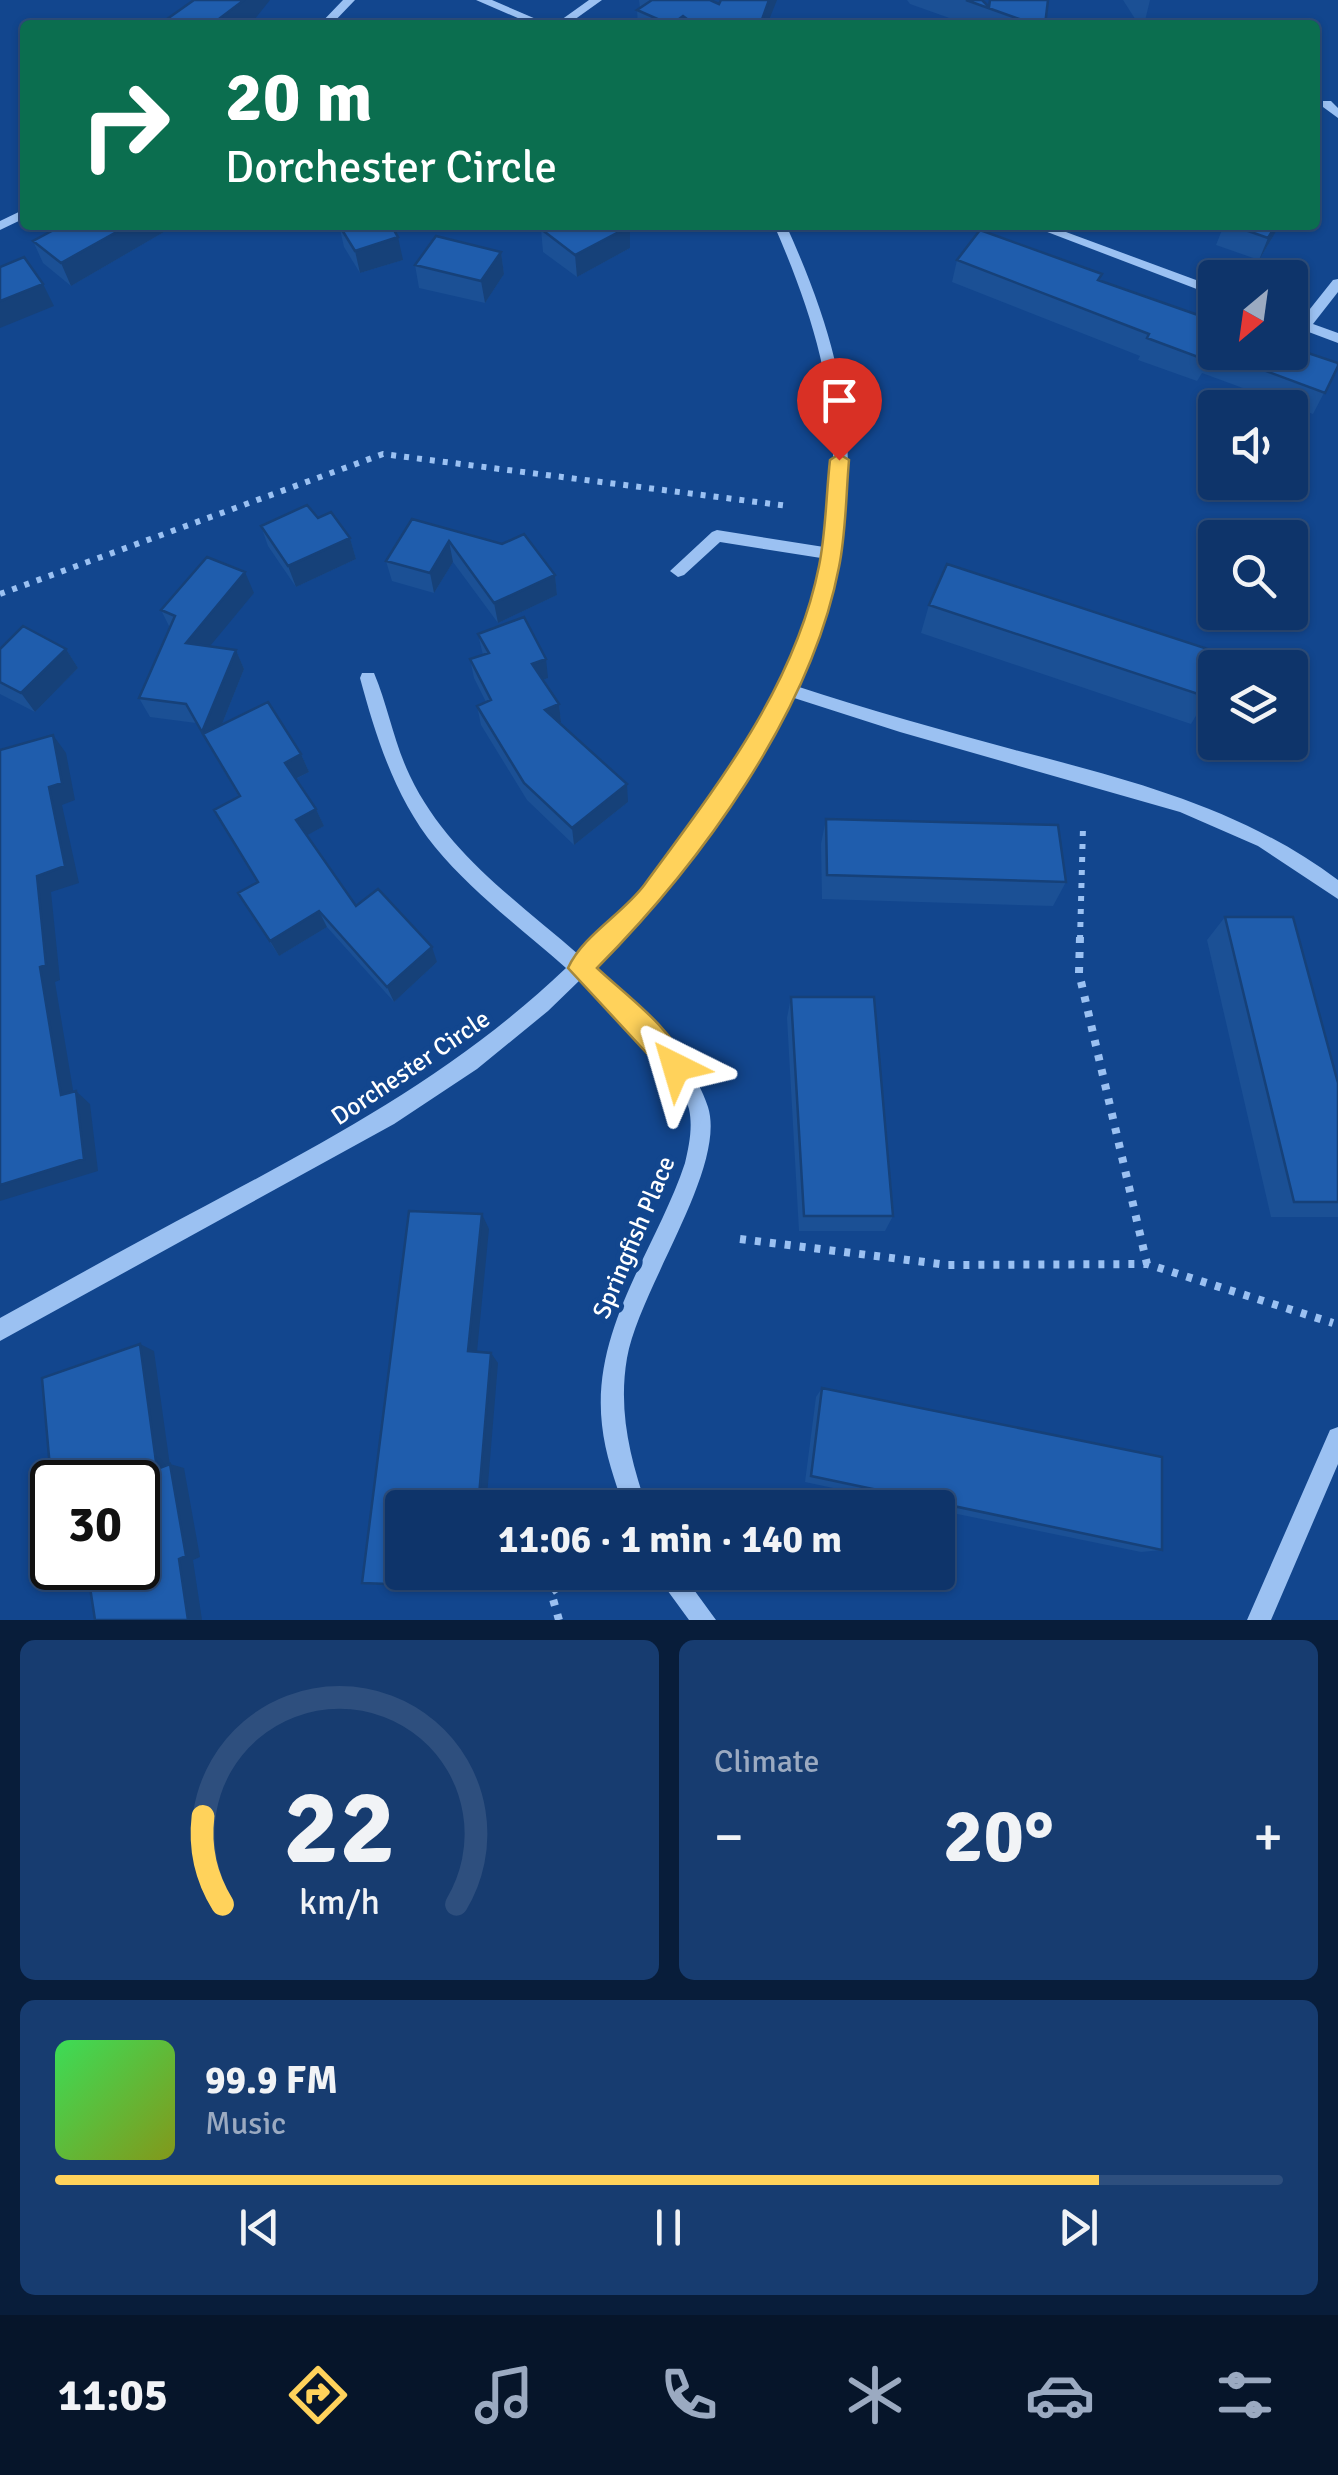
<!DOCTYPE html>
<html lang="en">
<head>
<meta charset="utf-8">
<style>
	:root { --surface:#0e346a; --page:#173c70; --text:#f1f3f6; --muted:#9baac1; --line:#2e4f7e; --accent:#ffd25b }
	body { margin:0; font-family:Signika,sans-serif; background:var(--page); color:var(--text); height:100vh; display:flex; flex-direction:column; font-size:38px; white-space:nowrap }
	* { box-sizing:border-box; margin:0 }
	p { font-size:32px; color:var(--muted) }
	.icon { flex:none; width:55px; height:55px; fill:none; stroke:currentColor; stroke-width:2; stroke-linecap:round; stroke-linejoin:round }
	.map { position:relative; height:1620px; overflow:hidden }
	.drawer { display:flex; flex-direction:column; gap:20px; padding:20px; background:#081d3a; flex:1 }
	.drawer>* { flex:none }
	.hud { position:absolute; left:20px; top:20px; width:1300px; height:210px; border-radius:10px; box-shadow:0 2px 8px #0004,0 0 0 2px var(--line); background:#0b6e4f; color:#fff; overflow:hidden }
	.needle { width:65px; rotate:209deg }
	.buttons { position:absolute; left:1198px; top:260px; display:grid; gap:20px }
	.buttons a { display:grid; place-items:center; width:110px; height:110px; border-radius:10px; background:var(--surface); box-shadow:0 2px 8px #0004,0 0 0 2px var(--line); font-size:50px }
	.speed { position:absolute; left:30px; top:1460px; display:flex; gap:20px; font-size:50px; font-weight:700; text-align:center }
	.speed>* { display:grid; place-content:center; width:130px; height:130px; border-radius:50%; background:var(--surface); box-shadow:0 2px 8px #0004,0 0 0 2px var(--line); line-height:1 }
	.speed .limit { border:5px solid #111; border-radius:15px; background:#fff; color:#111 }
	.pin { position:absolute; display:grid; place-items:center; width:85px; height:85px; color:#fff; margin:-102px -42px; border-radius:50% 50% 50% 0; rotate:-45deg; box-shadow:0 0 10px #0007 }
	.pin .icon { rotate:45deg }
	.me { position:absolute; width:110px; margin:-55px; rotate:320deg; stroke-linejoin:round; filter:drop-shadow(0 0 8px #0008) }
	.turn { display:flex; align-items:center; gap:35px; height:210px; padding:0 40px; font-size:45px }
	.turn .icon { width:130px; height:130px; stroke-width:2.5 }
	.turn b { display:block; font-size:70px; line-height:85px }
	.big { font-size:75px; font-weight:800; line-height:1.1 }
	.drawer .widget { flex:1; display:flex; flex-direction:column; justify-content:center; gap:15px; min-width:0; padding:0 35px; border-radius:15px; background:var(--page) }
	.drawer .dial { align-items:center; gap:0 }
	.dial svg { height:260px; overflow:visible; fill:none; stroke:var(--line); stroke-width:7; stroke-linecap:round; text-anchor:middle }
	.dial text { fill:var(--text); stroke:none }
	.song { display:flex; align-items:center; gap:30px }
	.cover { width:120px; height:120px; border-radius:15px; background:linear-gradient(135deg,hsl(130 70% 55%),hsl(70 70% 35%)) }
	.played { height:10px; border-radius:5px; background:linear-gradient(90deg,var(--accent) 85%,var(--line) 85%) }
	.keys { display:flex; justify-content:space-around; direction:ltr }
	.heat { display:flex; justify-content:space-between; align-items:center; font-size:55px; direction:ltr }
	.drawer .tiles { flex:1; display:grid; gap:20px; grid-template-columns:1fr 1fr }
	.widget:last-child { grid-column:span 2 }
	.trip { position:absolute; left:385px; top:1490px; width:570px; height:100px; border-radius:10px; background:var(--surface); box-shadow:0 2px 8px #0004,0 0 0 2px var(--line); font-weight:800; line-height:100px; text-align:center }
	.dock { display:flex; height:160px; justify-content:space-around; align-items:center; background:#06152a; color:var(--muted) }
	.dock .icon { width:70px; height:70px }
	.dock .current { color:var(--accent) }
	.dock b { font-size:45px; color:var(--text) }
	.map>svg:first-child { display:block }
</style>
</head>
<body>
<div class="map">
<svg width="1338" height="1620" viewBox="0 0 1338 1620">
	<rect width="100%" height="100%" fill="#12468e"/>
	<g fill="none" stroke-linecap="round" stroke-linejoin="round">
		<!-- path-far1 -->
		<path stroke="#9bc1f2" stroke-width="6" stroke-dasharray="5 8" stroke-linecap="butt" d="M0 594 383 454 788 506
			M1080 940 1083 827"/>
		<!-- path -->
		<path stroke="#9bc1f2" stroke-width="8" stroke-dasharray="6 9" stroke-linecap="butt" d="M1080 937 1079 973 1147 1264
			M740 1239 948 1265 1147 1264 1333 1323
			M559 1620 551 1592 575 1576"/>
		<!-- minor -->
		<path fill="#9bc1f2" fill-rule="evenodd" d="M343 0H355L331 25H319Z
			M476 0H492L550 25H534Z
			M589 0H602L567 25H554Z
			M1323 101H1331L1338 108V118L1323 107Z
			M25 209V218L0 230V221Z
			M774 225H786C846 357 868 464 827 606 819 633 806 659 796 686 868 710 942 730 1015 750 1130 780 1242 808 1338 880V899L1258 846 1180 812 900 732 791 697C738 797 674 889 593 967 637 1005 689 1050 708 1107 727 1168 639 1289 627 1358 618 1411 630 1458 647 1508H624C615 1481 605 1454 602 1425 591 1328 656 1250 685 1163 689 1146 693 1127 689 1109 676 1062 616 1011 580 980L548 1011 477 1069 394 1124 0 1341V1318C69 1280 137 1242 207 1205 337 1136 459 1070 566 968 522 929 473 893 435 847 395 798 376 737 360 678L362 673H374C388 706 394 743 410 776 446 852 517 901 579 955 692 848 787 712 821 558L720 542 684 575 678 577 670 571 712 532 717 530 824 547C849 432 820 330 774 225Z
			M1029 225H1047L1215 287V296Z
			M1338 279V292L1313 324 1338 333V343L1290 325V315L1302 319 1333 280Z
			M1338 1427V1464L1271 1620H1247L1330 1430Z
			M654 1572H681L716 1620H689Z"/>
	</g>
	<!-- wall -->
	<path fill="#1b5095" d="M639 0H710L767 25H638L637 10 640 8Z
		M907 0H982L989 6 990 0H1048L1045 25H969L910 4Z
		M1123 0H1150L1144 25H1139Z
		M63 225H176L71 286 43 263 33 241Z
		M339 225 403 260 360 273 344 247Z
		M1224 225H1280L1259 260 1216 245Z
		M630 226V248L577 277 543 252 541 229Z
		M501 252 504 274 485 303 419 288 415 265Z
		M957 260 1100 281 1338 366 1313 414 1202 373 1197 381 1138 360 1140 356 952 282Z
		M318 518 350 538 356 559 296 587 268 546 261 526Z
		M412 519 555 575 557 595 498 623 453 562 434 593 392 581 386 561Z
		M254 593 209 646 236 650 244 669 222 724 301 754 309 772 296 779 316 809 324 826 307 835 356 906 437 962 394 1002 327 927 279 956 238 893 257 882 239 797 196 723 150 717 139 698 170 628 161 610Z
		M929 605 1207 697 1191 724 921 633Z
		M478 634 548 678 543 680 559 704 561 722 559 723 628 802 574 845 527 800 481 725 477 706 486 702 474 678 470 659 483 655Z
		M0 649H66L78 668 35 712 0 694Z
		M826 819 1066 882 1053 906 822 899 821 844Z
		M1225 917 1338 1083V1217H1271L1207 940Z
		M791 997 893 1216 885 1231H799L787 1018Z
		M822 1388 1162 1550 1141 1552 938 1510V1508H927L805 1482 816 1397Z"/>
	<!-- shaded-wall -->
	<path fill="#164179" d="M244 0H270L254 20 247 25H211Z
		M769 0H777L767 25H759Z
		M683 16V25H671Z
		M129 225H176L71 286 61 263Z
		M1276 225H1280L1259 260 1268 238Z
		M630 226V248L577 277 575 255Z
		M398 237 403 260 360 273 355 251Z
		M501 252 504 274 485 303 481 281Z
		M43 284 54 306 0 328V301Z
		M350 538 356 559 296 587 288 566Z
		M449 541 453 562 434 593 430 573Z
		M245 572 254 593 196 663 186 643Z
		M555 575 557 595 498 623 494 603Z
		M66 649 78 668 35 712 21 693Z
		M236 650 244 669 212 749 203 734 212 750 202 732Z
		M546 659 548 678 535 683 532 664Z
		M559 704 561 722 547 729 545 710Z
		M53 735 66 753 75 800 62 805 79 883 51 892 60 980 55 982 76 1108 61 1095 40 967 37 876 49 787Z
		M301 754 309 772 293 780 285 763Z
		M627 784 628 802 574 845 572 828Z
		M316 809 324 826 304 837 296 820Z
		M319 911 327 927 279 956 270 941Z
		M432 947 437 962 394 1002 387 987Z
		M76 1091 90 1104 98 1171 0 1201V1185Z
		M482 1214 489 1229 476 1362 468 1351Z
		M140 1344 154 1351 171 1473 157 1469Z
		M491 1353 498 1363 486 1508H478Z
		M170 1464 184 1468 200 1557 193 1560 202 1620H188L179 1559Z
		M74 1471 90 1475 69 1482 51 1479Z
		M472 1572H480L479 1589 471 1587Z"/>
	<!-- building -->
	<path fill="#1f5dad" stroke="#164179" stroke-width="2.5" d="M194 0H244L211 25 160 24Z
		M652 0H710L719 4 721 0H769L760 25H695L683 16 671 25 637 10Z
		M966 0H982L989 7 990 0H1048L1045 25H1036Z
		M63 225H129L61 263 33 241Z
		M339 225H391L398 237 355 251Z
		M550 225H629L630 226 575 255 541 229Z
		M1231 225H1276L1268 238Z
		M980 230 1102 274 1098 280 1215 321V352L1211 351 1206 360 1147 338 1149 334 957 260Z
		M436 236 501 252 481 281 415 265Z
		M24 257 43 284 0 301V267Z
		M1290 347 1338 363V366L1325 393 1215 352H1290Z
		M307 505 318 518 331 512 350 538 288 566 261 526Z
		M412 519 502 544 524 534 555 575 494 603 449 541 430 573 386 561Z
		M207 557 245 572 186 643 236 650 202 732 186 704 139 698 175 616 161 610Z
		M947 564 1220 653 1207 697 929 605Z
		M524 617 546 659 532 664 559 704 545 710 627 784 572 828 524 783 477 706 491 700 470 659 489 653 478 634Z
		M23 626 66 649 21 693 0 682V649Z
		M268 702 301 754 285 763 316 809 296 820 356 906 378 889 432 947 387 987 319 911 270 941 238 893 258 882 214 810 240 796 203 734Z
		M53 735 62 783 49 787 65 866 37 876 46 965 40 967 61 1095 76 1091 84 1159 0 1185V750Z
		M826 819 1058 825 1066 882 827 875Z
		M1225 917H1293L1338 1083V1202H1294Z
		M791 997H874L893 1216H804Z
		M409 1211 482 1214 468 1351 491 1353 478 1508H402V1572H472L471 1587 362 1583Z
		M140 1344 157 1469 170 1464 186 1556 179 1559 188 1620H95L87 1568H138V1482H75L74 1471 51 1479 42 1378Z
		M822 1388 1162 1457V1550L811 1476Z"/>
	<!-- route -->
	<path fill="#ffd25b" stroke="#a6883b" stroke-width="2.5" d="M839 454 849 460C846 495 846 533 839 567 811 713 700 864 597 968 627 996 672 1028 688 1067L685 1075 676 1079 667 1075 568 968C583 935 624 913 645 884 716 787 795 687 819 566 826 532 826 495 830 460Z"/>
	<g text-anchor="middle" stroke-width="10" stroke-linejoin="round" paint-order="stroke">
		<!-- street labels -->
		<g font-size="25" fill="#fff" stroke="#12468e">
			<text transform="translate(410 1067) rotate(-34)" y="9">Dorchester Circle</text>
			<text transform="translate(633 1237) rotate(-67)" y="9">Springfish Place</text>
		</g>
	</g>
</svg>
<div class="buttons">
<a><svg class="needle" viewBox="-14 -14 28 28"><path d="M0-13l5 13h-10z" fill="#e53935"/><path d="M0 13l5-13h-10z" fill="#9baac1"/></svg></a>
<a><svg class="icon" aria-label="sound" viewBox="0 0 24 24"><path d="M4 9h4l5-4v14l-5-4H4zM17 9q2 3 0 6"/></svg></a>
<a><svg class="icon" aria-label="search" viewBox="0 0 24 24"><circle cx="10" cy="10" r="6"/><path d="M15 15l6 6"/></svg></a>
<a><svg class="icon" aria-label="layers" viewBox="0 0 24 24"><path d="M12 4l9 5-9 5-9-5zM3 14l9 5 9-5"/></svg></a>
</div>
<div class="speed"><div class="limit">30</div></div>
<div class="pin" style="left:839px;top:460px;background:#d93025"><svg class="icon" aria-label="arrive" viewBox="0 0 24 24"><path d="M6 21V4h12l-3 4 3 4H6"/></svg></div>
<svg class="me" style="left:676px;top:1067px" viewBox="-20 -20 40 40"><path d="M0-17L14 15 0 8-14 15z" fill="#ffd25b" stroke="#fff" stroke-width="4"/></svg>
<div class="trip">11:06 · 1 min · 140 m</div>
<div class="hud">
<div class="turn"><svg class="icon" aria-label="right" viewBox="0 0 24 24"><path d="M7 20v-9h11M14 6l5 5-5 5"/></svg><div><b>20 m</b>Dorchester Circle</div></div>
</div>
</div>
<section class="drawer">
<div class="tiles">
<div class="widget dial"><svg viewBox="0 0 100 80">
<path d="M14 69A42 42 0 1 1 86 69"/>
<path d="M14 69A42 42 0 0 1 8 42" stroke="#ffd25b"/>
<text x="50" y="56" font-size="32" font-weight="700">22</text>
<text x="50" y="72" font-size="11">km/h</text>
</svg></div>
<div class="widget"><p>Climate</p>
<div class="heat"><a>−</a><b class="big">20°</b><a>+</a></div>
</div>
<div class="widget">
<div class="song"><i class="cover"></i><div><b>99.9 FM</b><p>Music</p></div></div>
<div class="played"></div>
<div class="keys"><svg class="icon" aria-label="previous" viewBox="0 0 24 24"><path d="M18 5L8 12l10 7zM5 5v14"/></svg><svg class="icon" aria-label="pause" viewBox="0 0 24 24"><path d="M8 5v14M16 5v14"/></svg><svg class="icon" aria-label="next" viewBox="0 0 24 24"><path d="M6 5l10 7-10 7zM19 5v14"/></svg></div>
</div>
</div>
</section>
<nav class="dock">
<b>11:05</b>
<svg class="icon current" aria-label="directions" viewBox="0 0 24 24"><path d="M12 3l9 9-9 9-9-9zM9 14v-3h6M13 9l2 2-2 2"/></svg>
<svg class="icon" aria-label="music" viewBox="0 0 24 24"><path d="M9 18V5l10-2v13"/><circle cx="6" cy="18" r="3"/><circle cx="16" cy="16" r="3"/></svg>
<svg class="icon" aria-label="phone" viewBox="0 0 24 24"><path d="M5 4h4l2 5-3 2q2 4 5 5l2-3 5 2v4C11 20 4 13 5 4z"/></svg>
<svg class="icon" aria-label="climate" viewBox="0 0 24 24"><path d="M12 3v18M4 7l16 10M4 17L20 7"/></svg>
<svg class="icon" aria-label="car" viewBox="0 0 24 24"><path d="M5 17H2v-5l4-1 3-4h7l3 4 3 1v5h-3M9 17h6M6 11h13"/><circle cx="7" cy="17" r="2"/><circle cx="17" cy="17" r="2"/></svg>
<svg class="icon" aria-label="filters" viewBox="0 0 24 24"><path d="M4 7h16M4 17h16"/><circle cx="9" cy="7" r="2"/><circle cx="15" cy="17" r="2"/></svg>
</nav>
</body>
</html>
